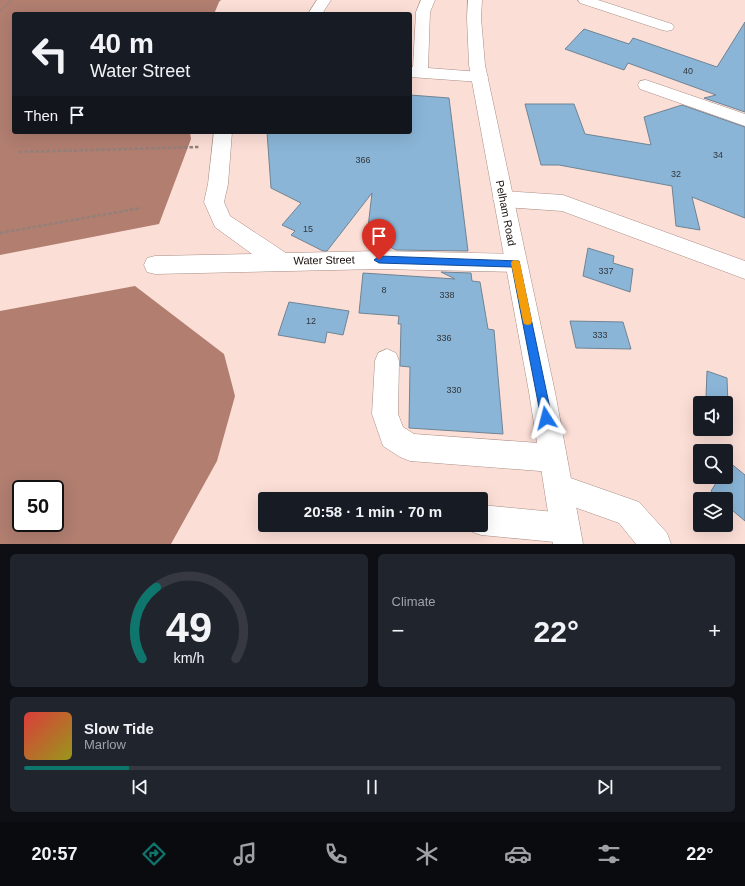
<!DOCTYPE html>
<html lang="en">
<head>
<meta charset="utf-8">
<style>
	:root { --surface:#171b24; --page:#20242c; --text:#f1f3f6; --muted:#9ea1a6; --line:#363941; --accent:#0f766e }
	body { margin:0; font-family:Arial,sans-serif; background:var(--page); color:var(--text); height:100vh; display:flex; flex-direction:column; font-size:15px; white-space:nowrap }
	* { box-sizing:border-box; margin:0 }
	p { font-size:13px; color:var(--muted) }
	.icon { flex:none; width:22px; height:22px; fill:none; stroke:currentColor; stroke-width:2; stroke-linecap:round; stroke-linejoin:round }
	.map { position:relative; height:544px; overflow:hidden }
	.drawer { display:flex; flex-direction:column; gap:10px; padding:10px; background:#0d0f14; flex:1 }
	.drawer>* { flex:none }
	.top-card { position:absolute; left:12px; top:12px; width:400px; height:122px; border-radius:4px; box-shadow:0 4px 16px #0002; background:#171b24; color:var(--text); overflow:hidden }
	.fabs { position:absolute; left:693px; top:396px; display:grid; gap:8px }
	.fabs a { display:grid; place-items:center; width:40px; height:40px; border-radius:4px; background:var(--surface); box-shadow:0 4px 16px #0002; font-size:20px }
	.speed { position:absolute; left:12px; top:480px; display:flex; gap:8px; font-size:20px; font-weight:700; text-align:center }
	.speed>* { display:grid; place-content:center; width:52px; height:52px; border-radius:50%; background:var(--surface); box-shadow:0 4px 16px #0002; line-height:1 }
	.speed .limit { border:2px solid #111; border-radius:6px; background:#fff; color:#111 }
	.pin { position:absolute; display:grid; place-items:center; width:34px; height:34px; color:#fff; margin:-41px -17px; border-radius:50% 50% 50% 0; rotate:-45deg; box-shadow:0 0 4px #0007 }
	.pin .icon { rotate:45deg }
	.me { position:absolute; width:44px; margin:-22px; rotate:351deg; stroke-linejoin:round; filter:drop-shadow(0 0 3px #0008) }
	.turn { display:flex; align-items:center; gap:14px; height:84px; padding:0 12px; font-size:18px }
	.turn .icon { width:52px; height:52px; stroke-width:2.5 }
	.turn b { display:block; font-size:28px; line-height:34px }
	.then { display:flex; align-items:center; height:38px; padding:0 12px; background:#0003; gap:8px; font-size:15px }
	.big { font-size:30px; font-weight:600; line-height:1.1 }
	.drawer .card { flex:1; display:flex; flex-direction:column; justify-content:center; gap:6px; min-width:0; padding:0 14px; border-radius:6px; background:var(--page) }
	.drawer .dial { align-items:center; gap:0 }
	.dial svg { height:104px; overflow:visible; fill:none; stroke:var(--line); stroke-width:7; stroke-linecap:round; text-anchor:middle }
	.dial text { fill:var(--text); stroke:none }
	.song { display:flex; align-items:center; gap:12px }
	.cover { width:48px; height:48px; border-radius:6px; background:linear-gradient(135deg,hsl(0 70% 55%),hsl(60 70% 35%)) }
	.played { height:4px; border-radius:2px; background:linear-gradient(90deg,var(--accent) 15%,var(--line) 15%) }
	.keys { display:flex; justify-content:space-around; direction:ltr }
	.heat { display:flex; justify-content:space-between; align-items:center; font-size:22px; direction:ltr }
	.drawer .tiles { flex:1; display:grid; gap:10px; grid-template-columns:1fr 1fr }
	.card:last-child { grid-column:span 2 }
	.trip { position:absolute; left:258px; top:492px; width:230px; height:40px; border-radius:4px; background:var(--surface); box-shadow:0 4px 16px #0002; font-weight:600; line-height:40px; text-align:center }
	.tab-bar { display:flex; height:64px; justify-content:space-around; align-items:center; background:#090b0e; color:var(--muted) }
	.tab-bar .icon { width:28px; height:28px }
	.tab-bar .on { color:var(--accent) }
	.tab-bar b { font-size:18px; color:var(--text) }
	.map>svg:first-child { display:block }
</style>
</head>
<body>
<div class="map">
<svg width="745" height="544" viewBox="0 0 745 544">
	<rect width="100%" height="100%" fill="#fbded6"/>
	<!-- water -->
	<path fill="#b17e70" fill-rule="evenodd" d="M0 0H221L219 2 214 14H14V132H190L191 139 159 224 0 255Z
		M135 286 224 354 235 396 217 461 171 544H0V311ZM21 489H55V523H21Z"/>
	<!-- building -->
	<path fill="#8ab5d7" stroke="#6f8494" d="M745 22V112L704 98 716 95 628 63 624 70 565 49 584 29 629 44 633 38 717 67Z
		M410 95 449 98 468 251 396 250 367 236 372 193 327 251H323L291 235 295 231 282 225 301 203 271 188 267 132H410Z
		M525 104H574L585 134 651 145 644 117 682 105 745 127V218L692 197 700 230 676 226 672 186 559 165H541Z
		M588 248 614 256 613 263 633 269 630 292 583 276Z
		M441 272 471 273 472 281 480 282 488 329 494 330 503 434 409 428 410 367 400 366 401 324H398L399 316 359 313 363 273 455 279Z
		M289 302 349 311 343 335 327 332 325 343 278 335Z
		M570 321 623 322 631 349 576 348Z
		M707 371 727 378 728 406 726 403H721L706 397Z
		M729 462 745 475V521L726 505V499H720L711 491 720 477H726V467Z"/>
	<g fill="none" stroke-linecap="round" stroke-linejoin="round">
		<defs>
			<path id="minor" d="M317 0H331L322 14H308Z
				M421 0H435L430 12 428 68 480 72 486 74 488 77 486 80 480 82 410 77V67H413L416 12Z
				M578 0H598L672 24 674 27 672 30 667 31 662 30 580 3Z
				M646 80 745 114V126L640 89 638 85 640 81Z
				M214 132H232L228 184 224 202 230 216 286 253 379 251 516 254 524 257 527 263 524 269 516 272 379 269 155 274 147 272 144 265 147 258 155 256 252 254 215 227 204 202 208 184Z
				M503 191 563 195 745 261V279L562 211 503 207 496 204 493 199 496 194Z
				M387 349 396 353 399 361 398 414 403 427 414 434 553 444 563 448 567 458 563 468 553 472 410 461 400 457 383 446 372 414 375 361 378 353Z
				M559 474 639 502 667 533 671 544H636L619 523 549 498 545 488 549 478Z
				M481 505 565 513 576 517 580 528 576 539 565 543 481 535 470 531 468 525H481Z"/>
			<path id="major" d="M468 0H482L481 18 485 65 555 392 583 544H553L529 392 469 65 467 18Z"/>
		</defs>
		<!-- minor casing -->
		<use href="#minor" stroke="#a88e86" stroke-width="1"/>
		<!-- major casing -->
		<use href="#major" stroke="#a88e86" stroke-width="1"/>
		<!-- path-far1 -->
		<path stroke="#93807a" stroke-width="1.5" stroke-dasharray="3 1.5" stroke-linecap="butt" d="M0 11 11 1"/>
		<!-- path -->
		<path stroke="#93807a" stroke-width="2.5" stroke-dasharray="3.5 2" stroke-linecap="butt" d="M19 152 199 147
			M0 233 141 208"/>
		<!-- minor -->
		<use href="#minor" fill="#fff" fill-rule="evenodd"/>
		<!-- major -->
		<use href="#major" fill="#fff" fill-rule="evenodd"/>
	</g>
	<!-- route -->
	<path fill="#1a73e8" stroke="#114b97" d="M379 256 519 261 552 418 550 422 546 424 543 422 541 418 512 267 379 263 374 260Z"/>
	<!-- slow -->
	<path fill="#f59e0b" d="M515 260 519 261 520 263 532 321 531 324 528 325 524 324 523 321 511 263 512 261Z"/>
	<g text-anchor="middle" stroke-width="4" stroke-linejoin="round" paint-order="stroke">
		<!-- number labels -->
		<g font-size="9" fill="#33373d">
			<text x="688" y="74">40</text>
			<text x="718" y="158">34</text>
			<text x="363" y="163">366</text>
			<text x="676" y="177">32</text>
			<text x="308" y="232">15</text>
			<text x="606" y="274">337</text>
			<text x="384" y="293">8</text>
			<text x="447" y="298">338</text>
			<text x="311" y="324">12</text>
			<text x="600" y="338">333</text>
			<text x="444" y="341">336</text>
			<text x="454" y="393">330</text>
		</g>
		<!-- street labels -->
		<g font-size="11" fill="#160d0a" stroke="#fff">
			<text transform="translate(506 213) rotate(79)" y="4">Pelham Road</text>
			<text transform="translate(324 260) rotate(-1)" y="4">Water Street</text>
		</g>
	</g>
</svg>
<div class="fabs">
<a><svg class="icon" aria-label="sound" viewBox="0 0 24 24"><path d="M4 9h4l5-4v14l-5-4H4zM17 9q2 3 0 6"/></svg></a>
<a><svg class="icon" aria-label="search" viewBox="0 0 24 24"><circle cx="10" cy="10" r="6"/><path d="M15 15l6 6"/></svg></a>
<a><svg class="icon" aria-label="layers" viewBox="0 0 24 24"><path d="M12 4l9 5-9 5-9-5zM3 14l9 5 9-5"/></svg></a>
</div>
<div class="speed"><div class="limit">50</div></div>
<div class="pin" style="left:379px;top:260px;background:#d93025"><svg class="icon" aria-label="arrive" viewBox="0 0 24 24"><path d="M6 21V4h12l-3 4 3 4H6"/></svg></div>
<svg class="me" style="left:546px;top:418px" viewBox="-20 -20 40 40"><path d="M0-17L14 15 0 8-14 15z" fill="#1a73e8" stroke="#fff" stroke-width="4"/></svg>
<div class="trip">20:58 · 1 min · 70 m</div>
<div class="top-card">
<div class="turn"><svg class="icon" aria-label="left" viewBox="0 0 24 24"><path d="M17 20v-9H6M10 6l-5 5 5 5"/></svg><div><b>40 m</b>Water Street</div></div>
<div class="then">Then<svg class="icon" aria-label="arrive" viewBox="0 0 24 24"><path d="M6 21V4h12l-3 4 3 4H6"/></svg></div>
</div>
</div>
<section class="drawer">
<div class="tiles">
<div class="card dial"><svg viewBox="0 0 100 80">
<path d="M14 69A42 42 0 1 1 86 69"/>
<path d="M14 69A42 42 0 0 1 25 14" stroke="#0f766e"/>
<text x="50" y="56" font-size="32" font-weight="700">49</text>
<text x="50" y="72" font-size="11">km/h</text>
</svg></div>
<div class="card"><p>Climate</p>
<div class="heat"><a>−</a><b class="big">22°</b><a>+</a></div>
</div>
<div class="card">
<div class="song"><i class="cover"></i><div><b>Slow Tide</b><p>Marlow</p></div></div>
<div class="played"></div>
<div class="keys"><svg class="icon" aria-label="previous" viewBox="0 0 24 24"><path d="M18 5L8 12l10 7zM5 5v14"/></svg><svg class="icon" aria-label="pause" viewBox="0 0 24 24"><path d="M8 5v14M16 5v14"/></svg><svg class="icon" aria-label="next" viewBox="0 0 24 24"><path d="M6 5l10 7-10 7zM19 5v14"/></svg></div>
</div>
</div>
</section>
<nav class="tab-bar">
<b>20:57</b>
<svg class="icon on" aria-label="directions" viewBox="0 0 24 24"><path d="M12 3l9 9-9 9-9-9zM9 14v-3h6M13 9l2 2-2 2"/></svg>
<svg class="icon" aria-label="music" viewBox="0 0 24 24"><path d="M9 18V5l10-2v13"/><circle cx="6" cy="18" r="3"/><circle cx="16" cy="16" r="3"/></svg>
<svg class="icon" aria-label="phone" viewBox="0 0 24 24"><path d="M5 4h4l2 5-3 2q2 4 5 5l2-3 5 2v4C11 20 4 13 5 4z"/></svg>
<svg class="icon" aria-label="climate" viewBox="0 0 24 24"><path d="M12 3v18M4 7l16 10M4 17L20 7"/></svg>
<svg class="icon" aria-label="car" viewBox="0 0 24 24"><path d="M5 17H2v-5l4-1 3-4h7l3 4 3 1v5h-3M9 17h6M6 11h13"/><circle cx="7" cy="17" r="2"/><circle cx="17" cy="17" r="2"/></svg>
<svg class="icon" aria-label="filters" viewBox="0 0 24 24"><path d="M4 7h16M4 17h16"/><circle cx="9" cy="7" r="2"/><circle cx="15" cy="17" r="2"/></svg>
<b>22°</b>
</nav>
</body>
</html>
